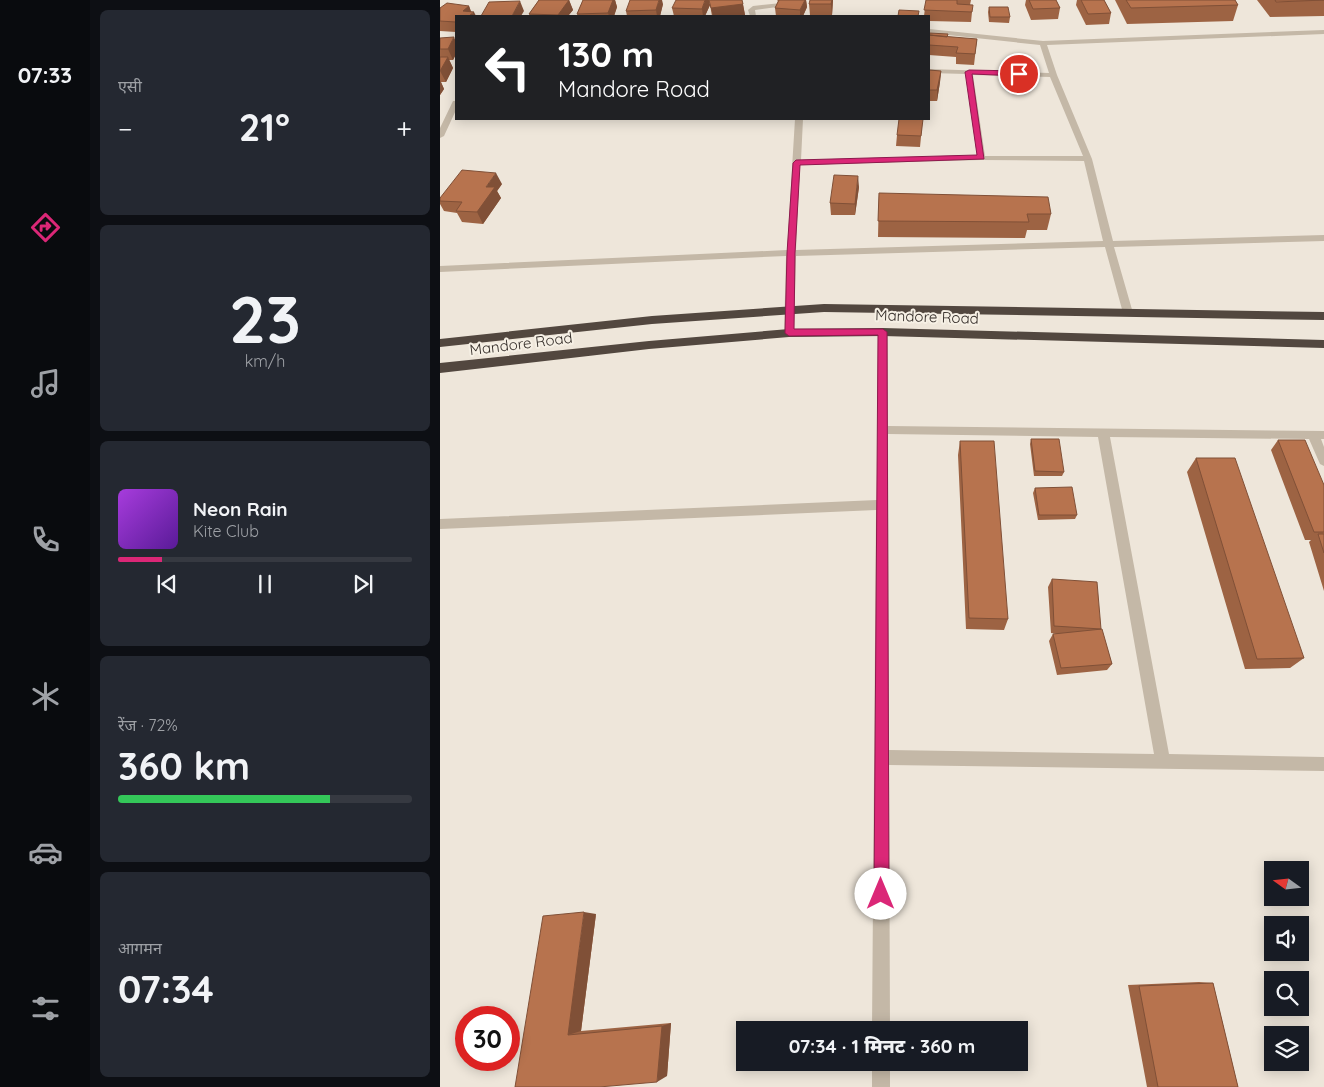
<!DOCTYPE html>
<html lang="hi">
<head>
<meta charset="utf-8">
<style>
	:root { --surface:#171b24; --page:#242831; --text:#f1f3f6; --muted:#9ea1a6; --line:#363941; --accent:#db2777 }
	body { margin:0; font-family:Quicksand,"Noto Sans Devanagari",sans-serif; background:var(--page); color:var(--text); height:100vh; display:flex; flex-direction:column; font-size:19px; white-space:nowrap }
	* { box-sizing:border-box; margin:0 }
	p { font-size:16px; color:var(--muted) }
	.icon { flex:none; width:28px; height:28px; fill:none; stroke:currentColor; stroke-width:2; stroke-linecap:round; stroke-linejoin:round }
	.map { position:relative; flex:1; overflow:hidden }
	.details { display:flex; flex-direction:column; gap:10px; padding:10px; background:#0d0f14; width:350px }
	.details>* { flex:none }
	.top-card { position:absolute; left:15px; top:15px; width:475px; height:105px; border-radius:0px; box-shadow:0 2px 12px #0003; background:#202124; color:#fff; overflow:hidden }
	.needle { width:32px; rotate:285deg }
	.controls { position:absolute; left:824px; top:861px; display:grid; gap:10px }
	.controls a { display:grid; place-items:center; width:45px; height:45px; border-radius:0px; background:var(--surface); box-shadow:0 2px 12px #0003; font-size:25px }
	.speed { position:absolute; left:15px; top:1006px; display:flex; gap:10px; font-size:25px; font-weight:700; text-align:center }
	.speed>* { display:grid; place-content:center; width:65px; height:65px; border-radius:50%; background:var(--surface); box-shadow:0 2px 12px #0003; line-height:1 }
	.speed .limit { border:8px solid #d22; background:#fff; color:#111 }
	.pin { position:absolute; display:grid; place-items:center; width:42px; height:42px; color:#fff; margin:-21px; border:2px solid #fff; border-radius:50%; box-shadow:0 1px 5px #0007 }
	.me { position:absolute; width:55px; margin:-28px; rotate:0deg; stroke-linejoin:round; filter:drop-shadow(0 0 4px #0008) }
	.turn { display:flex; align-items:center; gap:18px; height:105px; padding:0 20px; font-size:22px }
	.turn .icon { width:65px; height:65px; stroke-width:2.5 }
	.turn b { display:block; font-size:35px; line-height:42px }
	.big { font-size:38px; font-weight:800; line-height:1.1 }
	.details .widget { flex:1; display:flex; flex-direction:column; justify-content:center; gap:8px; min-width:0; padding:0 18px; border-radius:8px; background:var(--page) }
	.details .dial { align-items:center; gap:0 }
	.dial b { font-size:65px; line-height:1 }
	.song { display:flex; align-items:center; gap:15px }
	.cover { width:60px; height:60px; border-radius:8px; background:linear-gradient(135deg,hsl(280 70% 55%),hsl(270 70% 35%)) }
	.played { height:5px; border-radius:2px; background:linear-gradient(90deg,var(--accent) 15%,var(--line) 15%) }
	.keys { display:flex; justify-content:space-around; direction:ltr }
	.heat { display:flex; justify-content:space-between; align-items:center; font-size:28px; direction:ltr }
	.charge { height:8px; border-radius:4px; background:linear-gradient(90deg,#34c759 72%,var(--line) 0) }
	.trip { position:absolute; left:296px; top:1021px; width:292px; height:50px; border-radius:0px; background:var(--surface); box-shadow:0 2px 12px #0003; font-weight:800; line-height:50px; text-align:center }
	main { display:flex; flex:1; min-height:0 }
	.tabs { display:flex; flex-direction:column; width:90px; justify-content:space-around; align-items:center; background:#090b0e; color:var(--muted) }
	.tabs .icon { width:35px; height:35px }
	.tabs .on { color:var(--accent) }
	.tabs b { font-size:22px; color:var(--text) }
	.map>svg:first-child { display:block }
</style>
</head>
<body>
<main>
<nav class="tabs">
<b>07:33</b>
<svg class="icon on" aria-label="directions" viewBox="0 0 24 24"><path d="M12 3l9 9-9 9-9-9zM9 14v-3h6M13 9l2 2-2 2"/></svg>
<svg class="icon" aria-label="music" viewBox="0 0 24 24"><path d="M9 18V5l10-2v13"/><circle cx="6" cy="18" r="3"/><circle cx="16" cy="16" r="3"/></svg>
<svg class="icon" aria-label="phone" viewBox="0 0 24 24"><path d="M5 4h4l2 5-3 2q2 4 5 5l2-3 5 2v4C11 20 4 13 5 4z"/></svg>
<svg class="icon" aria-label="climate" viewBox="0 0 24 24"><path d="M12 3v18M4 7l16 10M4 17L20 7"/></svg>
<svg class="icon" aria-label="car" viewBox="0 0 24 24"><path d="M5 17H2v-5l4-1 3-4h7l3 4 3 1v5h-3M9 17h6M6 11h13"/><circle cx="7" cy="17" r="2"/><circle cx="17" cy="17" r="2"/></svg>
<svg class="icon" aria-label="filters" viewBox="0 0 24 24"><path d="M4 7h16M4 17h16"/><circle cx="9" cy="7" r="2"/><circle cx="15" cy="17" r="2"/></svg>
</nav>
<section class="details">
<div class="widget"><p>एसी</p>
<div class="heat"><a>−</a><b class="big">21°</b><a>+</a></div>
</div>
<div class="widget dial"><b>23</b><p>km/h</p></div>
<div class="widget">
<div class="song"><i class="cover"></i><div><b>Neon Rain</b><p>Kite Club</p></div></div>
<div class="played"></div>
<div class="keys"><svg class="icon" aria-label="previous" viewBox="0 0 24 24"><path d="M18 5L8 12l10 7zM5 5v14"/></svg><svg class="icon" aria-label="pause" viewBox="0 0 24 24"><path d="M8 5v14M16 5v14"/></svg><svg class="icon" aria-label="next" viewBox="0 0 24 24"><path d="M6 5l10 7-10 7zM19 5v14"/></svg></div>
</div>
<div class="widget"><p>रेंज · 72%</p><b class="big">360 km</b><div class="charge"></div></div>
<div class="widget"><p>आगमन</p><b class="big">07:34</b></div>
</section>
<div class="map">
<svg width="884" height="1087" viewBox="0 0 884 1087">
	<rect width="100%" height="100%" fill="#eee6da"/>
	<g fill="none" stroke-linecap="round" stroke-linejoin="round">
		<!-- street -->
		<path fill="#c4b8a7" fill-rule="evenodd" d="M351 2 354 4 353 5 315 10 316 16H310L308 10 313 6Z
			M489 29 603 41 884 30V34L607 45 617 75 652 159 673 241 884 235V241L674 247 693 313 688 316 683 313 665 247 356 256 354 333 349 337 344 333 346 256 0 272V266L347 250 355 119H363L361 160 537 156 526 74 489 73V69L609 73 600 45 489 33ZM533 75 610 77 643 156H545ZM541 160 644 161 663 241 356 250 360 165Z
			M13 101H16V110L4 136 0 138V128Z
			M443 328 448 332V426L884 431V439H881L884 447V466L880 464 869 439 670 437 729 754 884 757V771L449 765 450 1030H432L436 510 0 529V519L437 500 438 332ZM448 434 658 437 714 754 449 750Z
			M432 1062H450V1087H432Z"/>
		<!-- highway -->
		<path fill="#52473f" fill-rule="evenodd" d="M384 304 884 312V320L384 312 212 324 0 347V339L212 316Z
			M443 328 884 340V348L443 336 349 337 209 349 0 373V363L209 341 349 329Z"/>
	</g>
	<!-- wall -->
	<path fill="#9d6343" d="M99 0H129L133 10 128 16H90L89 14Z
		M143 0H175L177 7 174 16H138L137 14Z
		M302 0 305 15 290 16H272L270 5 265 16H234L232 8Z
		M337 0H366L367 7 363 16H336L335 8 338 1Z
		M393 0 392 15H370L369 4Z
		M486 0H531L530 5 532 12 531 22 489 21V16H484Z
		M586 0H616L620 8 618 19 591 20 585 5Z
		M637 0H664L671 13 669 24 646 25 636 5Z
		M675 0H795L798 5 793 21 687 24Z
		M817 0H884V16L830 17Z
		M223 4 220 16H187L186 11Z
		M29 6 31 12 16 16V32L0 31V8Z
		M549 7 570 17 569 23 549 22 548 12Z
		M489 33 507 37 537 39 534 65 516 64V57L489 55Z
		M0 38 16 42V54L13 60H9L13 68 6 82H1L4 89 0 95Z
		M489 70 501 71 500 82 497 101H489Z
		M482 127 480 147 456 146 457 135Z
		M62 184 57 191 61 198 43 224 22 222 17 213 4 211 0 204V198Z
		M419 187 415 215H391L390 203Z
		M439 193 611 214 607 230H587L585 238 438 237Z
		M591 439 624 472 622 476H594L590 444Z
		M838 440 884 485V591L869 542 871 540H865L831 450Z
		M520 441 568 619 564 630 526 629 518 455Z
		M756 458 864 658 850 668 805 669 747 472Z
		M595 488 637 515 635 519 598 520 593 493Z
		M612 579 661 629 672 664 667 670 617 675 609 641 613 634H617L611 633 608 587Z
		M156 914 141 1031 231 1023 227 1076 75 1087Z
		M759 982 773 983 798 1087H707L688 985Z"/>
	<!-- shaded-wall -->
	<path fill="#805037" d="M129 0 133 10 128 16H119L118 15Z
		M173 0H175L177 7 174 16H169L168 13Z
		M219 0H222L223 4 220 16H217L216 10Z
		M265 0H269L270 5 265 16H263L262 9Z
		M365 0H366L367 7 363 16H360V10Z
		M392 0H393L392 15 391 4Z
		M80 1 84 11 81 16H72Z
		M303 4 305 15 290 16H273L271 8Z
		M29 6 32 14 34 12 36 16H25L23 11Z
		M14 37 16 42V54L13 60 8 49Z
		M8 57 13 68 6 82 0 71Z
		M501 71 500 82 497 101V90Z
		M0 80 4 89 0 95Z
		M56 173 62 184 57 191 61 198 43 224 37 212 46 187Z
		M418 176 419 187 415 215V204Z
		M144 912 156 914 141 1031 128 1035Z
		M231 1023 227 1076 217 1082 222 1026Z"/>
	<!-- building -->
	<path fill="#b7734e" stroke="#805037" d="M99 0H129L118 15 89 14Z
		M143 0H173L168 13 137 14Z
		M190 0H219L216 10 186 11Z
		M236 0H265L262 9 232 8Z
		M269 0H302L303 4 271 8Z
		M339 0H365L360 10 335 8Z
		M370 0H392L391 4H369Z
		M486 0H517V4L533 5 532 12 484 10Z
		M589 0H616L620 8 593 9Z
		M641 0H664L671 13 648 14Z
		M686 0H795L798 5 691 8Z
		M835 0H884L836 2Z
		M80 1 72 16H41L49 2Z
		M7 3 29 6 23 11 34 12 29 16H16V22L0 21V8Z
		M549 7H568L570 17H550Z
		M459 10 479 11 478 16H458Z
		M489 33 508 34 507 37 489 35Z
		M489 35 537 39 535 54 516 53 518 47 489 45Z
		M14 37 8 49H0V38Z
		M0 57H8L0 71Z
		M489 70 501 71 497 90H489Z
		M459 119H483L481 136 457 135Z
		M22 170 56 173 46 187H55L37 212 16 211 22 202 0 201V198Z
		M394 175 418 176 415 204 390 203Z
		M439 193 608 197 611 214H587L589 222 438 221Z
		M591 439H619L624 472 595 471Z
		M838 440H865L884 485V532H874Z
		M520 441H554L568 619 529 618Z
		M756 458H795L864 658 817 659Z
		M632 487 637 515H599L595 488Z
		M878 534H884V553Z
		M612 579 657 582 661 629 614 626Z
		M662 629 672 664 621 668 613 634Z
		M144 912 128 1035 222 1026 217 1082 159 1087H75L103 916Z
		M773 983 798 1087H718L699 986Z"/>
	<!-- route -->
	<path fill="#db2777" stroke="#8e194d" d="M529 70 579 71 583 74 579 76 532 74 544 159 360 165 355 253 354 329H443L447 332 449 894 447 899 441 901 436 899 434 894 438 335 349 336 345 333 347 253 353 163 356 160 537 155 525 72Z"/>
	<g text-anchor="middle" stroke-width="4" stroke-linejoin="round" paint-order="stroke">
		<!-- street labels -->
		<g font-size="15" fill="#322b27" stroke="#f6f0e5">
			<text transform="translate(487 317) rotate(2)" y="5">Mandore Road</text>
			<text transform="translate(81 344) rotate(-7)" y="5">Mandore Road</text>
		</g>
	</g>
</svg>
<div class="controls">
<a><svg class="needle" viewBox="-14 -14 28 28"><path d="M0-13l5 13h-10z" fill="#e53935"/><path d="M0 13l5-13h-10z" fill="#9ea1a6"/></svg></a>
<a><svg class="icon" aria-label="sound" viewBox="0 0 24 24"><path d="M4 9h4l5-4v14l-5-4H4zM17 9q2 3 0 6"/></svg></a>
<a><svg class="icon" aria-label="search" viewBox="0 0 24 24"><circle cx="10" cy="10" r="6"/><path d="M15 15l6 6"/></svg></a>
<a><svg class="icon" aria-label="layers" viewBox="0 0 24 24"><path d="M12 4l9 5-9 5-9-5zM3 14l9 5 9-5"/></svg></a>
</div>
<div class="speed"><div class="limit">30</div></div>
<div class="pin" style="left:579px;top:74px;background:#d93025"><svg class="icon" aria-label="arrive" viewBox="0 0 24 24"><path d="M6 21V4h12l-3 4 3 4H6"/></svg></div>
<svg class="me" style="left:441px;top:894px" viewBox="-20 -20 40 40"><circle r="19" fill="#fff"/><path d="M0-13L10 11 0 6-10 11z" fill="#db2777"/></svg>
<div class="trip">07:34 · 1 मिनट · 360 m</div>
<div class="top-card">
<div class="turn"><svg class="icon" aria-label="left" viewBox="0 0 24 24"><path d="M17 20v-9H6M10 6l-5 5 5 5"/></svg><div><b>130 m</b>Mandore Road</div></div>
</div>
</div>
</main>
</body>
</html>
